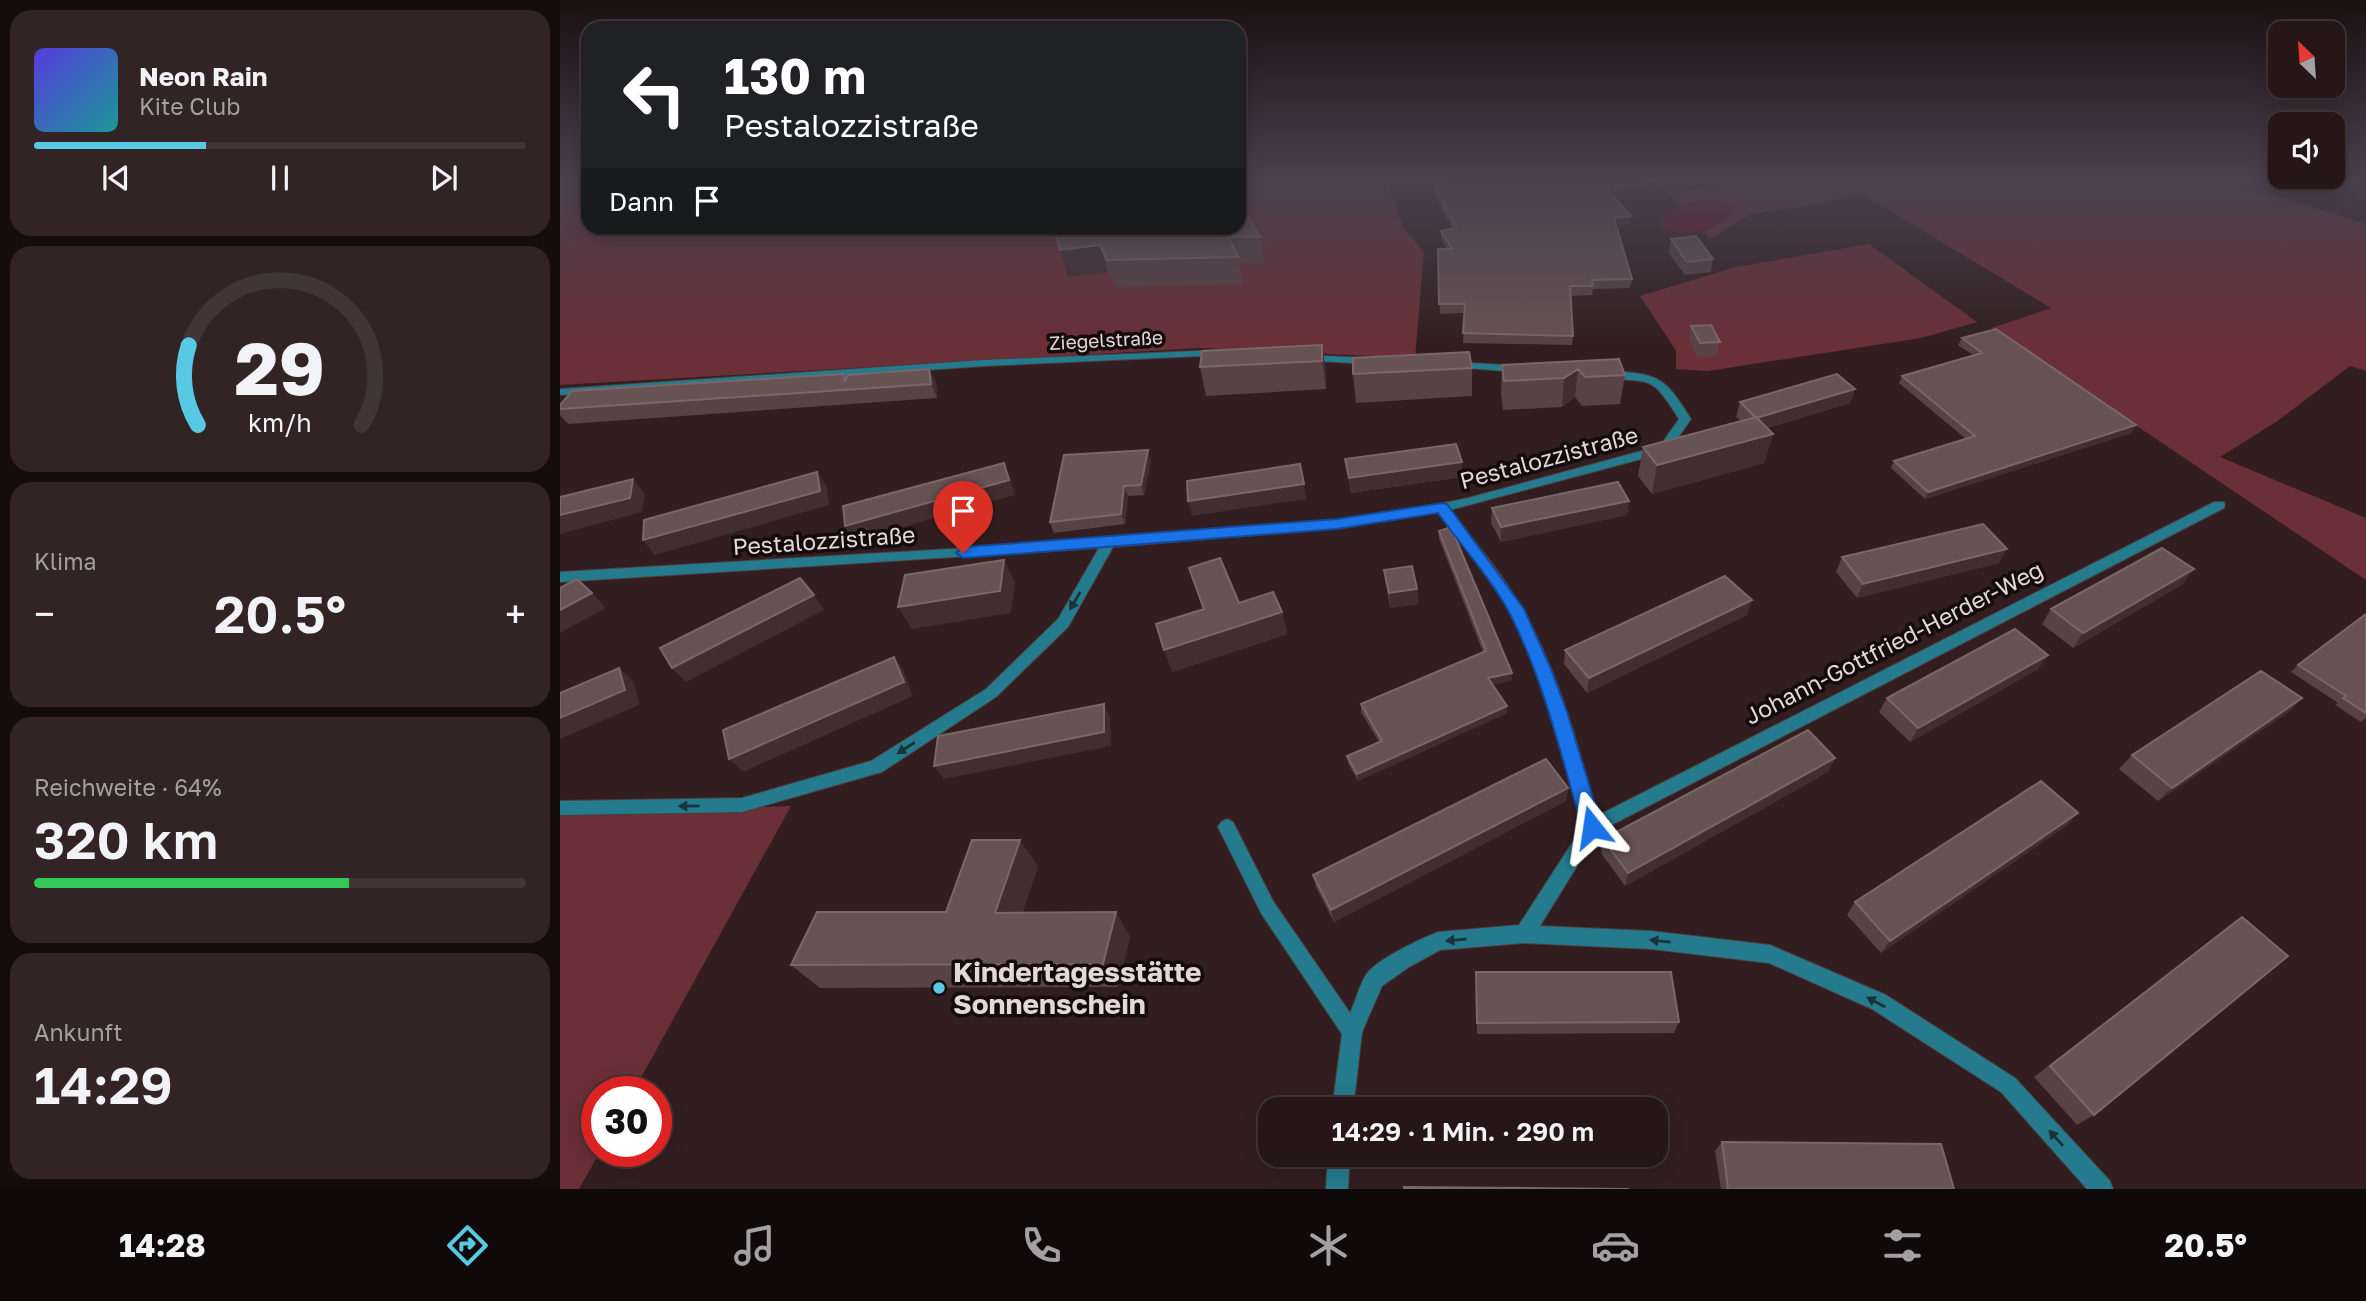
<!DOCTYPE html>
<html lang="de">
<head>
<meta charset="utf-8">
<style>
	:root { --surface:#261618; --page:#322325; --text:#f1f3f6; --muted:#a49fa2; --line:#423537; --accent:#57c9e2 }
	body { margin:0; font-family:"Golos Text",sans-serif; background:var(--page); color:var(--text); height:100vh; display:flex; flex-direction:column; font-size:26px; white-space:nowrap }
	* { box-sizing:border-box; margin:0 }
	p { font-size:23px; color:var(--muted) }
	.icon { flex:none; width:38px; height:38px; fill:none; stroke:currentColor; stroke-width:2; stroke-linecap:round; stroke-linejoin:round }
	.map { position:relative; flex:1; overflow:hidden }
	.details { display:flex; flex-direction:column; gap:10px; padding:10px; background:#150c0d; width:560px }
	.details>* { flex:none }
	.banner { position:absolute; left:21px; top:21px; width:665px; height:214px; border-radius:21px; box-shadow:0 4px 18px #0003,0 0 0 2px var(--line); background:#202124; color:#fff; overflow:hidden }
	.needle { width:46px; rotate:335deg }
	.fabs { position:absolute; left:1708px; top:21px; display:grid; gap:14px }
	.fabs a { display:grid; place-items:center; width:77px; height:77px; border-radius:14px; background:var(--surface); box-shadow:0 4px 18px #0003,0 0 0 2px var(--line); font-size:35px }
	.speed { position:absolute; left:21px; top:1076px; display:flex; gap:14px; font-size:35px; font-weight:700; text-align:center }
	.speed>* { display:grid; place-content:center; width:91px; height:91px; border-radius:50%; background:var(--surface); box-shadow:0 4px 18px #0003,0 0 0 2px var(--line); line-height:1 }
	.speed .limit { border:10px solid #d22; background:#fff; color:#111 }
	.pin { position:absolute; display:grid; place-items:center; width:60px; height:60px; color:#fff; margin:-72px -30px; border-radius:50% 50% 50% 0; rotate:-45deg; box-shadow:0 0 7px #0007 }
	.pin .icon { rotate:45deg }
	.me { position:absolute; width:77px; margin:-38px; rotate:345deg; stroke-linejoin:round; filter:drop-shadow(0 0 5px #0008) }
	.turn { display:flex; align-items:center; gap:24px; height:147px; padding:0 28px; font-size:32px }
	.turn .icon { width:91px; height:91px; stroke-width:2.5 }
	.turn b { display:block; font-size:49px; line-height:60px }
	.then { display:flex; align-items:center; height:66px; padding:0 28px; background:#0003; gap:14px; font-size:26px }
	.big { font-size:52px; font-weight:600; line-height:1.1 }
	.details .card { flex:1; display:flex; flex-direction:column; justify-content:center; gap:10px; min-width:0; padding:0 24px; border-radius:21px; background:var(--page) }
	.details .dial { align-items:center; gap:0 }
	.dial svg { height:182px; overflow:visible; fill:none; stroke:var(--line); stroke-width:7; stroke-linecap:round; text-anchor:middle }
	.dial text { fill:var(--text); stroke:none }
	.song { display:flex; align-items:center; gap:21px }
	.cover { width:84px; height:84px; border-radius:10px; background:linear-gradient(135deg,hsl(250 70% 55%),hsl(180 70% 35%)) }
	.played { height:7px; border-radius:4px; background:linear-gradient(90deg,var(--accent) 35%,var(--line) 35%) }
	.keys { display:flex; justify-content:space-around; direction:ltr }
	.heat { display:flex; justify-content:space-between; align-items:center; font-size:38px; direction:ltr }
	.charge { height:10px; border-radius:5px; background:linear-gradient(90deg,#34c759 64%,var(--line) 0) }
	.trip { position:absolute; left:698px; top:1097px; width:410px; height:70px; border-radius:21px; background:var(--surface); box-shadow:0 4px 18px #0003,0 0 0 2px var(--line); font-weight:600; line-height:70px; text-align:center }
	.dock { display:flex; height:112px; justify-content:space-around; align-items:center; background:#0f090a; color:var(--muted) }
	.dock .icon { width:49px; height:49px }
	.dock .on { color:var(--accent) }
	.dock b { font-size:32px; color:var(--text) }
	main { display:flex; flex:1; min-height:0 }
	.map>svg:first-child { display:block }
</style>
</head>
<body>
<main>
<section class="details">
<div class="card">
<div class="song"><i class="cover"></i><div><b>Neon Rain</b><p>Kite Club</p></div></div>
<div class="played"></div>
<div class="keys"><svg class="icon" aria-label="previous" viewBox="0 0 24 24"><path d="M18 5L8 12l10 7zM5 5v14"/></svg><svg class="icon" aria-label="pause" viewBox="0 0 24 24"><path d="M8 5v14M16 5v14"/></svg><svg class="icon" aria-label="next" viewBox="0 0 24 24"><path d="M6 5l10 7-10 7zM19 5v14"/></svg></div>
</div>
<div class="card dial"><svg viewBox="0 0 100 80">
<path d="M14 69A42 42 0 1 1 86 69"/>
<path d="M14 69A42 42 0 0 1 10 34" stroke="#57c9e2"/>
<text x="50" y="56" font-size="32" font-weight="700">29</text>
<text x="50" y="72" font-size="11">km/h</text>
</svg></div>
<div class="card"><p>Klima</p>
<div class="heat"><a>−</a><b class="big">20.5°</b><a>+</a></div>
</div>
<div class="card"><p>Reichweite · 64%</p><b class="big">320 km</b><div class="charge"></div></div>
<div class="card"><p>Ankunft</p><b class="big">14:29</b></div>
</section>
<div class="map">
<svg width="1806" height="1189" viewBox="0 0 1806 1189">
	<rect width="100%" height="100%" fill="#321e20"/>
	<!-- green -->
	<path fill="#6a2f37" d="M0 178H28V228H679V178H826L843 227 864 252 855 358 641 348 0 385Z
		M1198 178H1674L1689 187 1806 224V371L1790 366 1716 422 1660 457 1806 518V580L1431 328 1491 308 1302 194 1253 205 1190 214 1150 239 1143 232 1165 220 1177 208 1146 200 1120 206 1108 193Z
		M1309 244 1417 322 1361 338 1148 371 1116 369V351L1080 296 1176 267Z
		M231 806 73 1092H37V1152H40L19 1189H0V814Z"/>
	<!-- water -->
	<path fill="#701229" d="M1146 200H1156L1177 208C1155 229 1130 241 1100 227L1104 215 1120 206Z"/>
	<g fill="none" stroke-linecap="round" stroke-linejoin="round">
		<defs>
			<path id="street" d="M659 350 664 353 663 355 425 366 0 395V389L425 360Z
				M745 355 809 358 814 361 809 364 741 360V356Z
				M896 362 959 366 964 369 959 372 892 367 891 365Z
				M1046 371C1098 374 1103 374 1131 419L1108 452 890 510C914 541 940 571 960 605 998 670 1018 744 1037 816L1654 502H1664L1665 505 1664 508 1038 832 980 926 1091 931 1210 945 1326 995 1455 1078 1550 1181 1553 1189H1527L1441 1092 1312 1009 1209 963 1091 949 964 943 880 950 849 967 822 986 802 1032 793 1110H772L782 1034 701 913 658 827 661 822 667 819 673 822 713 901 790 1013C796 1001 800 981 809 971 824 956 858 940 878 932L959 925 1023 826C1006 761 991 693 960 632 939 588 907 551 878 512L777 528 553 547 508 627 436 697 322 772 182 812 0 815V801L182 798 311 761 426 689 498 619 539 548 0 582V572L475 544 777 520 850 510 908 498 1100 446 1119 419C1089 370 1091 386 1042 376L1040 374Z
				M768 1155H790L788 1189H766Z"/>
		</defs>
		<!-- street casing -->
		<use href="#street" stroke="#4e3c3d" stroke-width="2"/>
		<!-- street -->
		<use href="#street" fill="#247b8d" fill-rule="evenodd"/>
	</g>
	<!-- wall -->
	<path fill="#584244" d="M1139 183 1052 194 1071 216 1070 224 1056 226 1072 279 1070 288 1033 289 1032 295 1011 296 1013 336 1012 345 903 343 904 313 880 314 878 249H887L881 240V231L892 229 875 194V186Z
		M494 231 700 237 705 264 679 263 683 284 555 287 548 272 508 277Z
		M1111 239 1153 259 1151 272 1125 275 1108 252Z
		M1131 326 1160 342 1156 356 1137 357 1129 340Z
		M1402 338 1576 425 1571 433 1365 499 1331 468 1334 461 1406 439 1339 383 1342 376 1413 355 1398 345Z
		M762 345 766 373V389L646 396 640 367Z
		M1059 359 1065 375 1060 404 1022 406 1015 397 1002 407 943 410 941 394 942 365Z
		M912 368V396L796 403 793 374Z
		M369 369 376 383 377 398 8 424 0 415V405L286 378Z
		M1295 389 1290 403 1207 428 1213 434 1204 463 1092 494 1078 476 1083 447 1181 421 1176 417 1180 402Z
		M785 459 902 477 791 493Z
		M591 460 584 495 568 496 565 524 494 533 490 522Z
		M1069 501 1067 515 941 542 931 523 932 508Z
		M879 531 952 673V680L932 685 947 706V713L798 781 788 763 787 756 819 742 801 712V704L923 652 879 539Z
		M1282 557 1439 563 1297 598 1276 572Z
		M629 568 679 603 722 612 727 634 612 672 643 609Z
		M824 570 857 589 858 604 830 608 826 584Z
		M1623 584 1513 648 1482 624 1491 609Z
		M1806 614V718L1801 722 1775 705 1778 703 1731 672 1738 665Z
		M1187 615 1027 693 1004 664 1005 650Z
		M1488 655 1478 669 1350 742 1319 712 1327 698Z
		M1742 698 1727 713 1598 801 1559 769 1572 755Z
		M1275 758 1268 772 1065 886 1041 853 1043 839Z
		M1008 788 1006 801 774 922 756 887 753 875Z
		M1518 813 1506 826 1321 953 1287 915 1295 902Z
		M478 866 462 913 556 912 570 937 558 987 260 988 231 965 386 912Z
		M1682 917 1534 1115 1517 1125 1474 1077Z
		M916 972 1119 1022 1114 1033 917 1034Z
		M1162 1142 1394 1189H1161L1155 1151Z"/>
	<!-- shaded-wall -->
	<path fill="#422d2f" d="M1109 178H1140L1139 183 1044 196 1045 187Z
		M1071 216 1070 224 1053 227 1054 218Z
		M540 245 548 272 508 277 500 250Z
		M762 345 766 373V389L762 361Z
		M369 369 376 383 377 398 371 384Z
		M1018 369 1015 397 1002 407 1004 378Z
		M1295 389 1290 403 1192 432 1196 418Z
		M1576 425 1571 433 1365 499 1368 492Z
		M1213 434 1204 463 1092 494 1097 465Z
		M588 450 591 460 584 495 581 485Z
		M902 462V477L791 493 789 478Z
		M444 463 450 477 455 495 294 541 285 526Z
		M257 472 267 487 269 505 95 555 83 540Z
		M73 479 85 494 82 512 0 534V515Z
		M744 484 746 499 632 516 628 501Z
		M564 486 568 496 565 524 561 514Z
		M1069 501 1067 515 941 542V527Z
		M1447 549 1439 563 1297 598 1303 584Z
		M444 560 455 582 451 613 352 629 338 607Z
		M1634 569 1623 584 1513 648 1523 633Z
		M857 589 858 604 830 608 829 593Z
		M32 593 46 608 0 633V610Z
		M254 595 264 610 126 682 112 668Z
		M1192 600 1187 615 1027 693 1029 678Z
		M722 612 727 634 612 672 604 650Z
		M1488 655 1478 669 1350 742 1358 728Z
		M334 657 344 672 353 696 183 772 169 759Z
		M59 668 74 682 79 705 0 739V718Z
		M952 673V680L927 686 928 678Z
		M1742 698 1727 713 1598 801 1612 788Z
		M544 704 550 718 551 746 384 779 374 766Z
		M947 706V713L798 781 797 774Z
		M1275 758 1268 772 1065 886 1068 873Z
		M1008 788 1006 801 774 922 771 910Z
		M1518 813 1506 826 1321 953 1330 941Z
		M460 840 478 866 455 937 435 913Z
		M556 912 570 937 558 987 543 964Z"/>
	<!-- building -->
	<path fill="#675254" stroke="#7a6768" stroke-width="2" d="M937 178H1109L1045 187 1071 216 1054 218 1072 279 1032 280 1033 286H1010L1013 336 903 333 905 304H879L878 249H892L881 231 896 228 875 186Z
		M679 217H688L700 237 667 236 678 257 547 260 540 245 500 250 494 231 500 228H679Z
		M1136 236 1153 259 1127 262 1111 239Z
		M1151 325 1160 342 1140 343 1131 326Z
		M1436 329 1576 425 1368 492 1334 461 1415 436 1342 376 1422 353 1402 338Z
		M762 345V361L640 367 642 351Z
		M909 352 912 368 793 374V358Z
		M1059 359 1065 375 1025 377 1018 369 1004 378 944 381 942 365Z
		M369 369 371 384 0 409V405L12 391 284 374 285 381 288 375Z
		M1277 374 1295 389 1196 418 1180 402Z
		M1196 417 1213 434 1097 465 1083 447Z
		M896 444 902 462 789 478 785 459Z
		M588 450 581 485 564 486 561 514 490 522 504 455Z
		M444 463 449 480 285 526 283 506Z
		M740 464 744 484 628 501 627 481Z
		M257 472 260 491 83 540 84 520Z
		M73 479 70 498 0 515V497Z
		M1058 482 1069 501 941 527 932 508Z
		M1423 524 1447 549 1303 584 1282 557Z
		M891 527 952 673 928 678 947 706 797 774 787 756 822 741 801 704 926 651 879 531Z
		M1602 548 1634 569 1523 633 1491 609Z
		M660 558 679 603 713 592 722 612 604 650 596 624 644 609 629 568Z
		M444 560 440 591 338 607 345 575Z
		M852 566 857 589 829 593 824 570Z
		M1165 576 1192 600 1029 678 1005 650Z
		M240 578 254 595 112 668 100 648Z
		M17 579 32 593 0 610V588Z
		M1806 614V713L1783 698 1786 696 1738 665Z
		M1455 629 1488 655 1358 728 1327 698Z
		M334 657 344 682 169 759 163 730Z
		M59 668 65 690 0 718V693Z
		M1701 671 1742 698 1612 788 1572 755Z
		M544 704V732L374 766 378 736Z
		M1248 730 1275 758 1068 873 1043 839Z
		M986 759 1008 788 771 910 753 875Z
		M1481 781 1518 813 1330 941 1295 902Z
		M412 840H460L435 913 556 912 543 964 231 965 257 912H386Z
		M1682 917 1728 956 1534 1115 1490 1066Z
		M916 972H1111L1119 1022 917 1023Z
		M1162 1142 1381 1144 1394 1189H1168Z
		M844 1187 1069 1189H844Z"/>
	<!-- one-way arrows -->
	<defs><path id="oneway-solid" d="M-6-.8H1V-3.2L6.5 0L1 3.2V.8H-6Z" transform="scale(1.75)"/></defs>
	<g fill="#1a3239">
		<use href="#oneway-solid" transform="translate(515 601) rotate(120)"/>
		<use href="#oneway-solid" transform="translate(346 748) rotate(147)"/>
		<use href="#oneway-solid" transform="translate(129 806) rotate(179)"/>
		<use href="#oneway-solid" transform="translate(896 940) rotate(175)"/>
		<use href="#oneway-solid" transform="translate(1100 941) rotate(-174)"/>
		<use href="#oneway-solid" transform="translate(1316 1002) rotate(-152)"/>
		<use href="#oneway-solid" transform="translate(1496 1138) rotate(-132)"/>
	</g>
	<!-- sky -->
	<linearGradient id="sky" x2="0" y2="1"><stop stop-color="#1c1012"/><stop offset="0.52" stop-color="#49414e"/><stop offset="1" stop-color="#49414e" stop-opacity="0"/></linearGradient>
	<rect width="1806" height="345" fill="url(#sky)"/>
	<!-- route -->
	<path fill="#1a73e8" stroke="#114b97" stroke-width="2" d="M882 503 887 504 964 609 991 669 1007 712 1042 827 1039 833 1032 836 1025 833 1022 827C1001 755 984 681 950 614 933 581 900 544 878 513L777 529 403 558 396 553 403 547 777 519Z"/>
	<!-- markers -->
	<circle fill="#57c9e2" stroke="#140b0c" stroke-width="2.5" cx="379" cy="988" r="7"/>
	<g text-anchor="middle" stroke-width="7" stroke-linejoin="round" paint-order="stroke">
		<!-- far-street labels -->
		<g font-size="19" fill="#e4d7d7" stroke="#140b0c">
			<text transform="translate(546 340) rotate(-3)" y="7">Ziegelstraße</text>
		</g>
		<!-- street labels -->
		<g font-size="23" fill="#e4d7d7" stroke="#140b0c">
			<text transform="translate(989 458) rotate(-15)" y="8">Pestalozzistraße</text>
			<text transform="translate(264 541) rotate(-4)" y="8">Pestalozzistraße</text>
			<text transform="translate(1334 643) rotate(-27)" y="8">Johann-Gottfried-Herder-Weg</text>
		</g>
		<!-- near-poi labels -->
		<g font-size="28" font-weight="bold" fill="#e4d7d7" stroke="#140b0c" text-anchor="start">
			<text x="393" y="982">Kindertagesstätte<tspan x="393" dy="32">Sonnenschein</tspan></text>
		</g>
	</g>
</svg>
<div class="fabs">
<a><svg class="needle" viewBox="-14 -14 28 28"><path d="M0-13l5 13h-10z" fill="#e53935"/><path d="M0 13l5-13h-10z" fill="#a49fa2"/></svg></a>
<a><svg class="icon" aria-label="sound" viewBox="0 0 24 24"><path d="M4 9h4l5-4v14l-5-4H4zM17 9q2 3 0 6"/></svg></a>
</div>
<div class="speed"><div class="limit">30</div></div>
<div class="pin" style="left:403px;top:553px;background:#d93025"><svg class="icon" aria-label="arrive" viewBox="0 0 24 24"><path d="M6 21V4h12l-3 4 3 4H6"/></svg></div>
<svg class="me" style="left:1032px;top:827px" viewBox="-20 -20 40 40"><path d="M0-17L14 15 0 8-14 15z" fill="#1a73e8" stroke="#fff" stroke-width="4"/></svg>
<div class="trip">14:29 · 1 Min. · 290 m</div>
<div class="banner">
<div class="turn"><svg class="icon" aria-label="left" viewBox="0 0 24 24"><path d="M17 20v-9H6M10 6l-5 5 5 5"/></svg><div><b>130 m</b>Pestalozzistraße</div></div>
<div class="then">Dann<svg class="icon" aria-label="arrive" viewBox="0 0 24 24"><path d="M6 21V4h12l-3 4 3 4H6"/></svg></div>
</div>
</div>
</main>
<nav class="dock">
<b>14:28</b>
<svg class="icon on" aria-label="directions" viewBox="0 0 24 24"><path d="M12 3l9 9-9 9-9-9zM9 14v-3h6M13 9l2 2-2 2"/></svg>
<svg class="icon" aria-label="music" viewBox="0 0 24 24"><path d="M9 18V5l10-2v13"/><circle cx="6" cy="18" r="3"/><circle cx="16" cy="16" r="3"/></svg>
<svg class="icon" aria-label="phone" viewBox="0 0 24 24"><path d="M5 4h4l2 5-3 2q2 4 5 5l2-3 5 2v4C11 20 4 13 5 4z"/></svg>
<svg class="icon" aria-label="climate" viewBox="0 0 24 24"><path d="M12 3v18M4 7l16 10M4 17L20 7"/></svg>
<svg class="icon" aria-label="car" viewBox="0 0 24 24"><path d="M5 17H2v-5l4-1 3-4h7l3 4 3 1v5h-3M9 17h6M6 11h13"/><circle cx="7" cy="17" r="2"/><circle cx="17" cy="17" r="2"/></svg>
<svg class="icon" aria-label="filters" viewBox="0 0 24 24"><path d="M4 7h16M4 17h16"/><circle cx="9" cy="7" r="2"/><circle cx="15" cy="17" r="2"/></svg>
<b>20.5°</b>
</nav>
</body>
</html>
